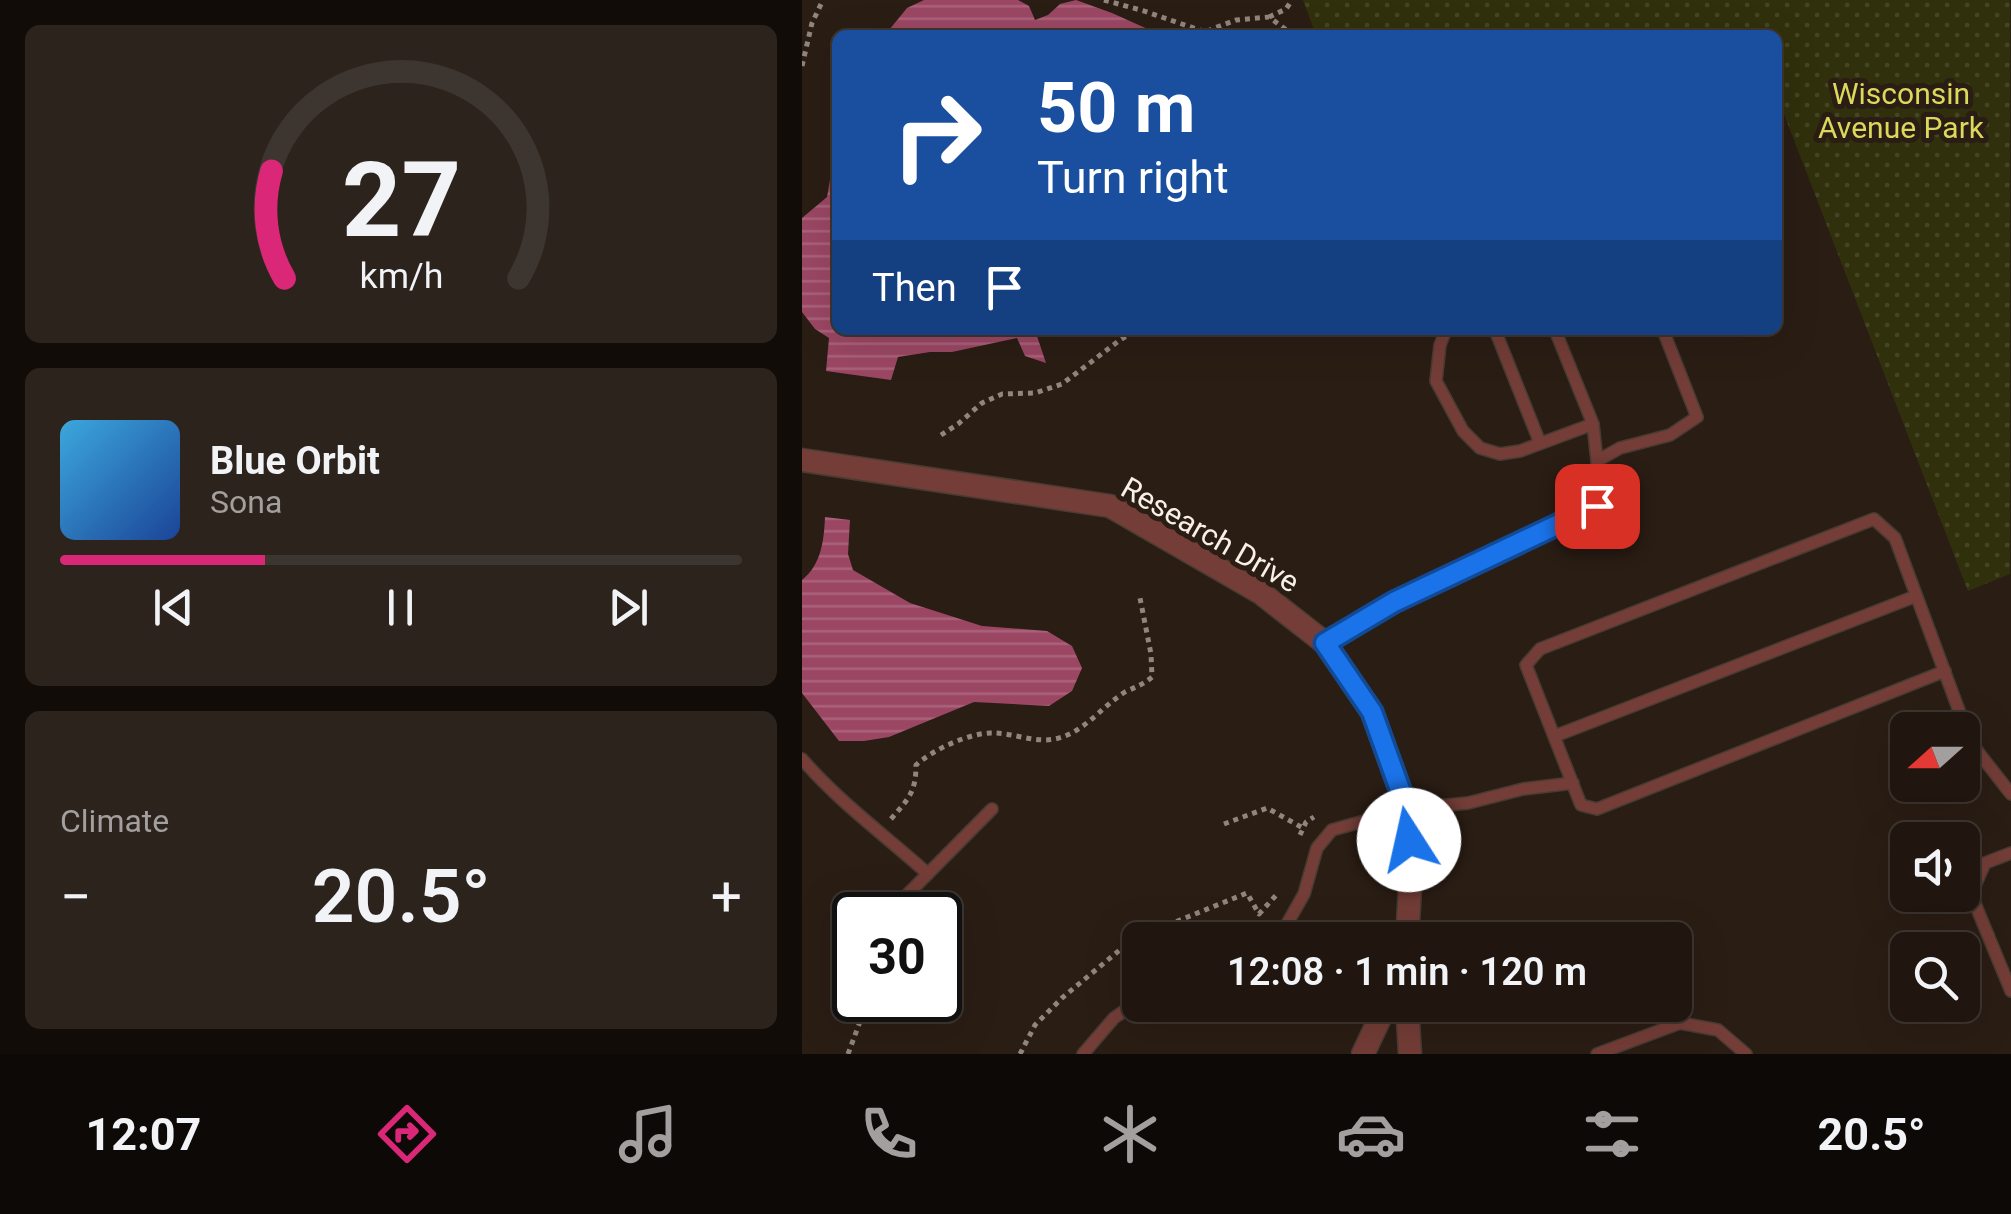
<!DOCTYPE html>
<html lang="en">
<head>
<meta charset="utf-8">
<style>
	:root { --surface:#20160f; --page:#2d231d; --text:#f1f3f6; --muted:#a29f9e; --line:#3d352f; --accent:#db2777 }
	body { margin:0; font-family:Roboto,sans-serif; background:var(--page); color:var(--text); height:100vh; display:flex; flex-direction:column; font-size:38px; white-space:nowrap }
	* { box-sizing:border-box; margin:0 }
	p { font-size:32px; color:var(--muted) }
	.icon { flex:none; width:55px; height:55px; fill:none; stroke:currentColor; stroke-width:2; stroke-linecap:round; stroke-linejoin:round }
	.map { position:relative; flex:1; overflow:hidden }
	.sheet { display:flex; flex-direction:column; gap:25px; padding:25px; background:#120c08; width:802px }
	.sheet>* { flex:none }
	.guide { position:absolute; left:30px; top:30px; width:950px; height:305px; border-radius:15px; box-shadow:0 10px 40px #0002,0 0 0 2px var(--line); background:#1a4fa0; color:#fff; overflow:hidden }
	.needle { width:65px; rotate:249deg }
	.controls { position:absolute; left:1088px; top:712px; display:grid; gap:20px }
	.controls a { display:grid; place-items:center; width:90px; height:90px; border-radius:15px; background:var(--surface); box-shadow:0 10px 40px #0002,0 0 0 2px var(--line); font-size:50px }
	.speed { position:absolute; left:30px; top:892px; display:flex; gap:20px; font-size:50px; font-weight:700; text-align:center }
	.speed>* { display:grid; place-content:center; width:130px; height:130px; border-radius:50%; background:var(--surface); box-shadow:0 10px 40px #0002,0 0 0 2px var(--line); line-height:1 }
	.speed .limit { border:5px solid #111; border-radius:15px; background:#fff; color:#111 }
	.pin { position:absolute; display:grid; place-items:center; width:85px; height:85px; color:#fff; margin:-42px; border-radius:20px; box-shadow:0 5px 15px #0006 }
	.me { position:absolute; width:110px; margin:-55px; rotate:350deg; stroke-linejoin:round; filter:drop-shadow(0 0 8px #0008) }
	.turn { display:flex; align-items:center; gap:35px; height:210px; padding:0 40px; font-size:45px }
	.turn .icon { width:130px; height:130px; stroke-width:2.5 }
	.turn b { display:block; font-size:70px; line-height:85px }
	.then { display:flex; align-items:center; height:95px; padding:0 40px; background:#0003; gap:20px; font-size:38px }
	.big { font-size:75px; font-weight:600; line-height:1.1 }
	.sheet .widget { flex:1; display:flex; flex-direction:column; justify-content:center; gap:15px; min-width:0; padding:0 35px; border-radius:15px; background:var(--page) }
	.sheet .dial { align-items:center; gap:0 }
	.dial svg { height:260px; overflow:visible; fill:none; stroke:var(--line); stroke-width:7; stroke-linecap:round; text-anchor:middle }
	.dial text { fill:var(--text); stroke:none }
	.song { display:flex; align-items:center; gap:30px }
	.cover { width:120px; height:120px; border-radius:15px; background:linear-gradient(135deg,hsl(200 70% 55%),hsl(220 70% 35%)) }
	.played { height:10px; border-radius:5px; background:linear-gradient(90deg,var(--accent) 30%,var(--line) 30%) }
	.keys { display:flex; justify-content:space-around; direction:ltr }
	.heat { display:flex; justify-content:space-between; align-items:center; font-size:55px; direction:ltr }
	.trip { position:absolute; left:320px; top:922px; width:570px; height:100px; border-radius:15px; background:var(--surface); box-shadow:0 10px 40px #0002,0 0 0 2px var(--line); font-weight:600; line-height:100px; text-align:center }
	.menu { display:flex; height:160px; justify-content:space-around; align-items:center; background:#0d0906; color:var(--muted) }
	.menu .icon { width:70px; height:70px }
	.menu .active { color:var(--accent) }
	.menu b { font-size:45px; color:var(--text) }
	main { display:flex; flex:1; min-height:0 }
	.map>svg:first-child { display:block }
</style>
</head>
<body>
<main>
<section class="sheet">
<div class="widget dial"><svg viewBox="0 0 100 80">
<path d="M14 69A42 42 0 1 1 86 69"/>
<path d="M14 69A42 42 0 0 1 10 36" stroke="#db2777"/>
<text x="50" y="56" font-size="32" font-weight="700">27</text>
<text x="50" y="72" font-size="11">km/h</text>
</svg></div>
<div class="widget">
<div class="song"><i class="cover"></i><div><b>Blue Orbit</b><p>Sona</p></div></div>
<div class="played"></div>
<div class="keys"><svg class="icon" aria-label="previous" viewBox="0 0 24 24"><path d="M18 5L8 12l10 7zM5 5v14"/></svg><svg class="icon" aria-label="pause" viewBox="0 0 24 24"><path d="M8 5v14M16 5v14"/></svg><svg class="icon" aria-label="next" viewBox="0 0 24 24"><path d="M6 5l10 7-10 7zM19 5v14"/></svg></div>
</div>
<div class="widget"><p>Climate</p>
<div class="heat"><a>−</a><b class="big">20.5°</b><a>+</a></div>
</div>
</section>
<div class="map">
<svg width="1209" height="1054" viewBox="0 0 1209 1054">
	<defs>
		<pattern id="park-dots" width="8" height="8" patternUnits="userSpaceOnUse" patternTransform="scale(2.5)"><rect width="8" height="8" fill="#31300c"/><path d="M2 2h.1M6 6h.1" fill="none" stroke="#454424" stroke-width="1.8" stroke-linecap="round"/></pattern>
		<pattern id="water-rules" width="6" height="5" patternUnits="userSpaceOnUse" patternTransform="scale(2.5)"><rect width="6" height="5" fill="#9b4764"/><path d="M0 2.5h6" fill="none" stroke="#aa627a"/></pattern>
	</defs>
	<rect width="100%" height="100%" fill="#2a1d14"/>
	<!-- park -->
	<path fill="url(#park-dots)" d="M501 0H1208V574L1166 591 975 96V35H514Z"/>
	<!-- water -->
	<path fill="url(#water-rules)" d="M122 0H216L227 6 233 20 246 15 258 4 274 0 310 13 359 35H83L105 8Z
		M35 160V330H233L244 363 223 356 215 338 150 352H128L96 357 89 380 24 371 27 338 13 329 0 312V218L25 197 30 169Z
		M23 517 48 520 46 554 51 570 108 603 180 626 245 631 270 646 280 668 270 691 247 706 172 702 87 737 62 741H37L0 693V580C19 565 22 541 23 517Z"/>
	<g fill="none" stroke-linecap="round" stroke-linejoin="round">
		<defs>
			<path id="lane" d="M644 330 638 345 634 381 661 431 678 448 698 454 718 451 791 424
				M693 330 738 443
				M753 330 791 424 795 461
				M523 643 592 602 795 506V461L818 448 868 435 895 417 861 330
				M1143 671 795 809 779 805 724 665 738 649 1072 519 1093 538 1169 743 1209 794
				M753 736 1114 596
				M0 759C37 802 84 836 126 874
				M1209 853 1183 863 1169 894 1209 991
				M94 906 190 809
				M466 940 481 931 502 894 515 848 530 830 605 809 666 803 721 789 771 783
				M281 1054 312 1018 338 1000
				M795 1054 878 1023 916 1030 944 1054"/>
			<path id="street" d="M0 460 308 506 459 593 523 643 570 712 605 809 609 871 605 940
				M605 1005 608 1054
				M561 1054 584 1005"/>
		</defs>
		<!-- lane casing -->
		<use href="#lane" stroke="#473b32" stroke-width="14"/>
		<!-- street casing -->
		<use href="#street" stroke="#473b32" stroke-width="25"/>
		<!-- path -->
		<path stroke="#91867e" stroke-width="5" stroke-dasharray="5 5" stroke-linecap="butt" d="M302 0 342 11 412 35
			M467 17 484 9 490 0
			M405 31 434 20 467 17 491 35
			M0 66 10 23 21 0
			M139 435 156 424 180 403 200 394 233 393 260 384 318 340 335 330
			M89 819C106 799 114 793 114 765 130 750 169 732 191 733 211 733 233 743 253 739 282 733 299 707 323 692 333 687 341 685 350 677L349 654 338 598
			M422 824 465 808 501 828
			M498 835 504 822 512 817
			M46 1054 66 1000
			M218 1054 233 1025 260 998 331 939 445 893 457 914 477 892"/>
		<!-- lane -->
		<use href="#lane" stroke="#743d37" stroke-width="11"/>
		<!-- street -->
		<use href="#street" stroke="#743d37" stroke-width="22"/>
	</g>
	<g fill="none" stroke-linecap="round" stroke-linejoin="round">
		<defs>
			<path id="route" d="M607 840 605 809 570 712 523 643 592 602 795 506"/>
		</defs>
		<!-- route casing -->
		<use href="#route" stroke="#114b97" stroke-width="25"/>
		<!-- route -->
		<use href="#route" stroke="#1a73e8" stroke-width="18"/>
	</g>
	<g text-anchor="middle" stroke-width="10" stroke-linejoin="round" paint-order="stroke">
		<!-- park labels -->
		<g font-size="30" fill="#dcd85c" stroke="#2a1d14">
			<text x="1099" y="104">Wisconsin<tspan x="1099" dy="34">Avenue Park</tspan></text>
		</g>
		<!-- street labels -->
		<g font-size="30" fill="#f9f0ea" stroke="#2a1d14">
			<text transform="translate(408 535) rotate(30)" y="10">Research Drive</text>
		</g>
	</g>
</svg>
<div class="controls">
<a><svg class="needle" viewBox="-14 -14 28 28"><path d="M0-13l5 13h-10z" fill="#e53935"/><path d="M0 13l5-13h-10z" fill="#a29f9e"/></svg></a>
<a><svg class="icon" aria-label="sound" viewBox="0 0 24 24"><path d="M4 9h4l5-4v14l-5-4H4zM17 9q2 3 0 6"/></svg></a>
<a><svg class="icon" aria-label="search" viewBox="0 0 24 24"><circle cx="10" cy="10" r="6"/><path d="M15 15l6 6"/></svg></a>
</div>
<div class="speed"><div class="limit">30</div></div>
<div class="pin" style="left:795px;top:506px;background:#d93025"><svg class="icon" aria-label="arrive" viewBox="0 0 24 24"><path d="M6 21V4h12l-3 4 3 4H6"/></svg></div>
<svg class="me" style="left:607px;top:840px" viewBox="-20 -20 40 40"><circle r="19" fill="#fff"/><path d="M0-13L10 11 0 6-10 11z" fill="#1a73e8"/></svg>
<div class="trip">12:08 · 1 min · 120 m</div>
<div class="guide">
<div class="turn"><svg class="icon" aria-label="right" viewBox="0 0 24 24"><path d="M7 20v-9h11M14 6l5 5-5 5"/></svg><div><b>50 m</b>Turn right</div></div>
<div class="then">Then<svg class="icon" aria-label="arrive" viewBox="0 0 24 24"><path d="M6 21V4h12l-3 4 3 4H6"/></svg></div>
</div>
</div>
</main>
<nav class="menu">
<b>12:07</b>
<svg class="icon active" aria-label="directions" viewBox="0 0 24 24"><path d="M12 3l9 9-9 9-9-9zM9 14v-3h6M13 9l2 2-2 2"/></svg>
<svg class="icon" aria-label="music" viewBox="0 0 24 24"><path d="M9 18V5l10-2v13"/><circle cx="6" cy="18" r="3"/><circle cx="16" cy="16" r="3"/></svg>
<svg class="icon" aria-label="phone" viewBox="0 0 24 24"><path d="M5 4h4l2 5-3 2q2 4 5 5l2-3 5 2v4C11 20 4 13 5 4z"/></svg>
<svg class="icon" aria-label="climate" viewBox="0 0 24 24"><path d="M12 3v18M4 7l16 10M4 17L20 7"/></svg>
<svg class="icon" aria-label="car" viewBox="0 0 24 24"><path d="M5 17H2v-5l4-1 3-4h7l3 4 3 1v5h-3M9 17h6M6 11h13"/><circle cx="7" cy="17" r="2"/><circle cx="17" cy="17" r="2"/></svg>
<svg class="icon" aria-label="filters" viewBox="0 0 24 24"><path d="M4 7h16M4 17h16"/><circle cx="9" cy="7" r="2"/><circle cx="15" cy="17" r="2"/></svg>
<b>20.5°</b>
</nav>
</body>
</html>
